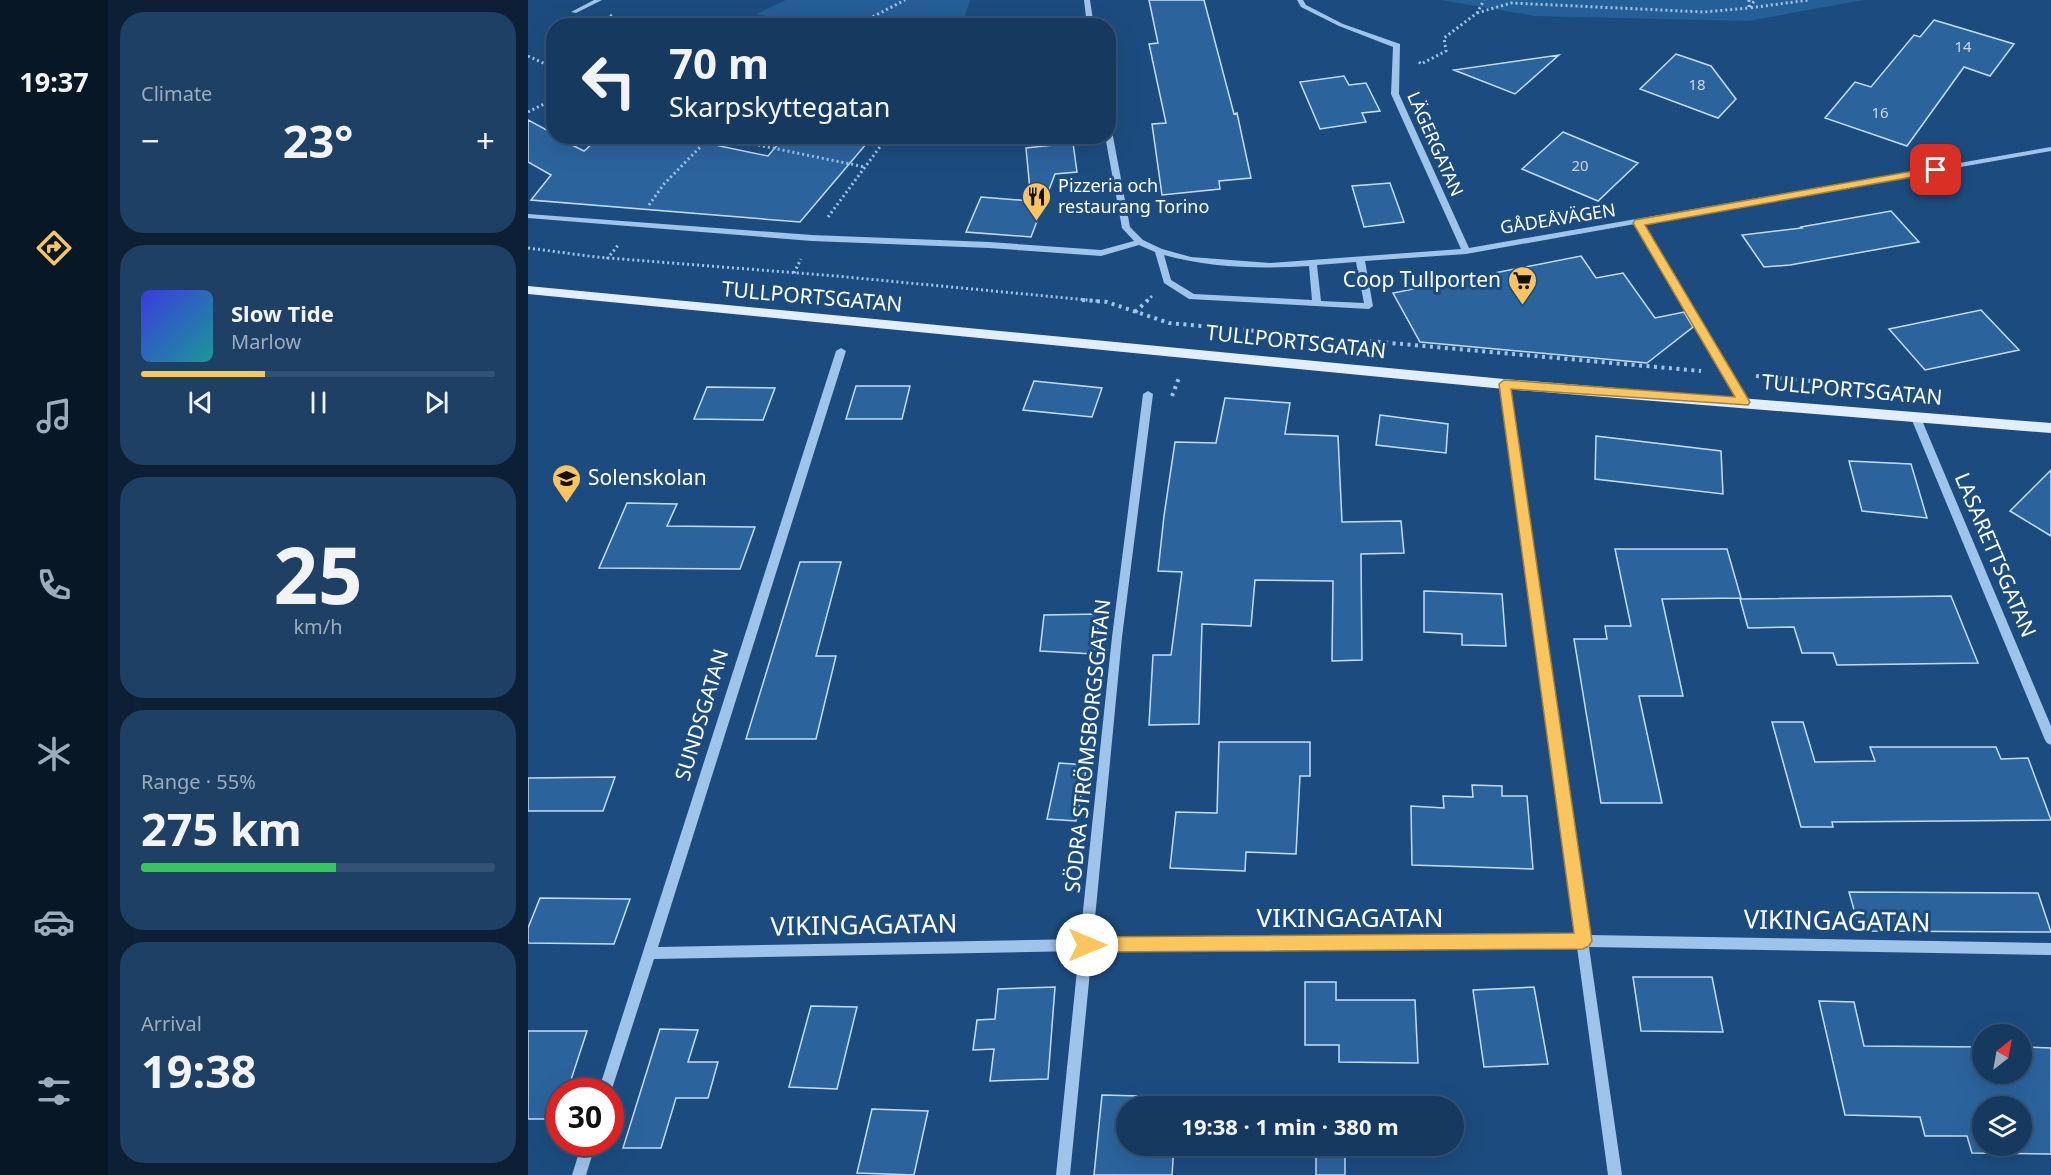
<!DOCTYPE html>
<html lang="en">
<head>
<meta charset="utf-8">
<style>
	:root { --surface:#15395f; --page:#1e4065; --text:#f1f3f6; --muted:#9dacbd; --line:#345374; --accent:#fac55c }
	body { margin:0; font-family:"Noto Sans",sans-serif; background:var(--page); color:var(--text); height:100vh; display:flex; flex-direction:column; font-size:22px; white-space:nowrap }
	* { box-sizing:border-box; margin:0 }
	p { font-size:20px; color:var(--muted) }
	.icon { flex:none; width:33px; height:33px; fill:none; stroke:currentColor; stroke-width:2; stroke-linecap:round; stroke-linejoin:round }
	.map { position:relative; flex:1; overflow:hidden }
	.drawer { display:flex; flex-direction:column; gap:12px; padding:12px; background:#0c1f34; width:420px }
	.drawer>* { flex:none }
	.banner { position:absolute; left:18px; top:18px; width:570px; height:126px; border-radius:24px; box-shadow:0 6px 24px #0002,0 0 0 2px var(--line); background:#15395f; color:var(--text); overflow:hidden }
	.needle { width:39px; rotate:31deg }
	.controls { position:absolute; left:1444px; top:1024px; display:grid; gap:12px }
	.controls a { display:grid; place-items:center; width:60px; height:60px; border-radius:50%; background:var(--surface); box-shadow:0 6px 24px #0002,0 0 0 2px var(--line); font-size:30px }
	.speed { position:absolute; left:18px; top:1078px; display:flex; gap:12px; font-size:30px; font-weight:700; text-align:center }
	.speed>* { display:grid; place-content:center; width:78px; height:78px; border-radius:50%; background:var(--surface); box-shadow:0 6px 24px #0002,0 0 0 2px var(--line); line-height:1 }
	.speed .limit { border:9px solid #d22; background:#fff; color:#111 }
	.pin { position:absolute; display:grid; place-items:center; width:51px; height:51px; color:#fff; margin:-26px; border-radius:12px; box-shadow:0 3px 9px #0006 }
	.me { position:absolute; width:66px; margin:-33px; rotate:90deg; stroke-linejoin:round; filter:drop-shadow(0 0 4px #0008) }
	.turn { display:flex; align-items:center; gap:21px; height:126px; padding:0 24px; font-size:27px }
	.turn .icon { width:78px; height:78px; stroke-width:2.5 }
	.turn b { display:block; font-size:42px; line-height:51px }
	.big { font-size:45px; font-weight:700; line-height:1.1 }
	.drawer .card { flex:1; display:flex; flex-direction:column; justify-content:center; gap:9px; min-width:0; padding:0 21px; border-radius:24px; background:var(--page) }
	.drawer .dial { align-items:center; gap:0 }
	.dial b { font-size:78px; line-height:1 }
	.song { display:flex; align-items:center; gap:18px }
	.cover { width:72px; height:72px; border-radius:9px; background:linear-gradient(135deg,hsl(240 70% 55%),hsl(180 70% 35%)) }
	.played { height:6px; border-radius:3px; background:linear-gradient(90deg,var(--accent) 35%,var(--line) 35%) }
	.keys { display:flex; justify-content:space-around; direction:ltr }
	.heat { display:flex; justify-content:space-between; align-items:center; font-size:33px; direction:ltr }
	.charge { height:9px; border-radius:4px; background:linear-gradient(90deg,#34c759 55%,var(--line) 0) }
	.trip { position:absolute; left:588px; top:1096px; width:348px; height:60px; border-radius:30px; background:var(--surface); box-shadow:0 6px 24px #0002,0 0 0 2px var(--line); font-weight:700; line-height:60px; text-align:center }
	main { display:flex; flex:1; min-height:0 }
	.tabs { display:flex; flex-direction:column; width:108px; justify-content:space-around; align-items:center; background:#081726; color:var(--muted) }
	.tabs .icon { width:42px; height:42px }
	.tabs .on { color:var(--accent) }
	.tabs b { font-size:27px; color:var(--text) }
	.map>svg:first-child { display:block }
</style>
</head>
<body>
<main>
<nav class="tabs">
<b>19:37</b>
<svg class="icon on" aria-label="directions" viewBox="0 0 24 24"><path d="M12 3l9 9-9 9-9-9zM9 14v-3h6M13 9l2 2-2 2"/></svg>
<svg class="icon" aria-label="music" viewBox="0 0 24 24"><path d="M9 18V5l10-2v13"/><circle cx="6" cy="18" r="3"/><circle cx="16" cy="16" r="3"/></svg>
<svg class="icon" aria-label="phone" viewBox="0 0 24 24"><path d="M5 4h4l2 5-3 2q2 4 5 5l2-3 5 2v4C11 20 4 13 5 4z"/></svg>
<svg class="icon" aria-label="climate" viewBox="0 0 24 24"><path d="M12 3v18M4 7l16 10M4 17L20 7"/></svg>
<svg class="icon" aria-label="car" viewBox="0 0 24 24"><path d="M5 17H2v-5l4-1 3-4h7l3 4 3 1v5h-3M9 17h6M6 11h13"/><circle cx="7" cy="17" r="2"/><circle cx="17" cy="17" r="2"/></svg>
<svg class="icon" aria-label="filters" viewBox="0 0 24 24"><path d="M4 7h16M4 17h16"/><circle cx="9" cy="7" r="2"/><circle cx="15" cy="17" r="2"/></svg>
</nav>
<section class="drawer">
<div class="card"><p>Climate</p>
<div class="heat"><a>−</a><b class="big">23°</b><a>+</a></div>
</div>
<div class="card">
<div class="song"><i class="cover"></i><div><b>Slow Tide</b><p>Marlow</p></div></div>
<div class="played"></div>
<div class="keys"><svg class="icon" aria-label="previous" viewBox="0 0 24 24"><path d="M18 5L8 12l10 7zM5 5v14"/></svg><svg class="icon" aria-label="pause" viewBox="0 0 24 24"><path d="M8 5v14M16 5v14"/></svg><svg class="icon" aria-label="next" viewBox="0 0 24 24"><path d="M6 5l10 7-10 7zM19 5v14"/></svg></div>
</div>
<div class="card dial"><b>25</b><p>km/h</p></div>
<div class="card"><p>Range · 55%</p><b class="big">275 km</b><div class="charge"></div></div>
<div class="card"><p>Arrival</p><b class="big">19:38</b></div>
</section>
<div class="map">
<svg width="1523" height="1175" viewBox="0 0 1523 1175">
	<rect width="100%" height="100%" fill="#1c4c7f"/>
	<!-- green -->
	<path fill="#255f98" d="M258 0H442L434 25H286L229 14Z
		M913 0H1335L1220 21 1006 16Z"/>
	<!-- building -->
	<path fill="#2b649d" stroke="#c3ddf7" stroke-width="1.5" fill-rule="evenodd" d="M621 0H676L706 114 709 113 723 178 691 181 692 189 634 195 624 124 638 123 621 44 630 43Z
		M1406 20 1486 44 1462 76 1436 67 1379 146 1297 118 1327 82 1343 87 1386 35 1392 37Z
		M1148 54 1183 66 1208 99 1190 118 1112 89Z
		M1031 55 987 94 926 70Z
		M816 76 821 85 838 83 852 111 834 113 838 122 792 129 772 82Z
		M0 120 26 134V136L56 151 73 136H144L240 156 257 136H306L339 143 272 222 3 200 23 175 0 162Z
		M1035 132 1110 163 1070 201 994 169Z
		M545 143 549 172 527 174 503 237 438 232 453 197 503 201 498 148Z
		M862 183 876 222 836 227 824 186Z
		M1363 211 1391 242 1262 265 1236 267 1214 235 1274 228 1273 227Z
		M1053 256 1068 278 1095 273 1127 318 1156 312 1165 327 1119 363 892 342 865 293Z
		M1453 310 1491 350 1397 370 1361 329Z
		M506 381 574 388 564 417 495 410Z
		M328 386H382L374 419H318Z
		M179 387 247 388 235 420 166 419Z
		M697 398 762 403 757 434 810 436 814 522 873 521 876 553 833 554 834 660 804 661 805 581 727 580 723 626 674 624 671 724 621 725 625 655H643L654 572 630 571 636 516 647 442 688 443Z
		M852 415 920 424 918 453 848 445Z
		M1068 436 1193 451 1195 494 1067 479Z
		M1321 461 1383 464 1399 518 1334 511Z
		M1523 470V536L1482 511Z
		M99 503 149 504 139 526 227 527 212 569 71 568Z
		M1087 549H1199L1213 598 1134 599 1155 696H1111L1134 803H1073L1046 639H1079L1077 626H1103Z
		M272 562H313L288 656H308L288 739H218Z
		M896 591 974 594 978 646 934 645V634L896 632Z
		M1423 596 1450 663 1309 665 1305 653H1274L1266 627 1220 628 1212 599Z
		M572 614 566 654 512 651 516 615Z
		M1244 722H1275L1287 762 1347 761 1342 747H1468L1473 759 1500 758 1523 820 1304 822 1305 827H1273Z
		M691 742H782V776H772L768 854 718 852 717 871 642 868 648 812 689 813Z
		M531 763 559 765 548 821 519 819Z
		M87 777 75 811H0V778Z
		M944 785 974 786V796H999L1005 869 884 865 883 806 916 808 915 796 945 797Z
		M1321 892 1510 893 1523 932 1332 931Z
		M12 898 102 899 86 944 0 943V928Z
		M1105 977H1184L1195 1032 1113 1031Z
		M777 982H808V1000H887L890 1063 811 1062V1045H777Z
		M527 987 520 1079 462 1081 466 1049 445 1050 449 1020 467 1019 470 989Z
		M1006 987 1020 1064 956 1067 945 990Z
		M1291 1001 1326 1002 1336 1046 1455 1047V1074H1494V1047L1523 1048V1154L1444 1153 1439 1136H1397L1392 1117 1317 1115ZM1455 1107H1494V1146H1455Z
		M283 1006 329 1007 309 1089 261 1087Z
		M132 1029 170 1030 160 1062H190L180 1098H148L133 1148H95Z
		M0 1031H59L39 1092H32L30 1119H0Z
		M574 1095 650 1097 649 1107H598V1146H646L644 1175H566Z
		M344 1109 400 1111 386 1175 329 1173Z
		M788 1146H817V1175H788Z"/>
	<g fill="none" stroke-linecap="round" stroke-linejoin="round">
		<!-- path-far1 -->
		<path stroke="#9fc4e9" stroke-width="3" stroke-dasharray="2 3" stroke-linecap="butt" d="M1221 0V8L1281 0
			M949 13 983 3 1176 12 1221 8 1227 0
			M82 15 97 26
			M327 26 377 0
			M0 56 26 68
			M891 62 893 64 918 51 916 38 949 13 956 0
			M0 112 26 99
			M186 136 337 167
			M121 205 136 184 183 136
			M300 217 360 136
			M0 248 68 257 308 276 570 301
			M79 259 91 244
			M266 273 273 259
			M619 301 624 296"/>
		<!-- path -->
		<path stroke="#9fc4e9" stroke-width="4" stroke-dasharray="3 4.5" stroke-linecap="butt" d="M554 300 579 302 641 323 1173 371
			M607 312 620 300
			M1228 376 1361 388
			M644 396 652 375"/>
		<!-- minor -->
		<path fill="#9fc4e9" fill-rule="evenodd" d="M66 0H74L48 13 43 12Z
			M556 0H562L566 26H559Z
			M769 0H775L778 5 815 24 872 44 871 94 941 248 1523 147V151L1115 223 1221 402 1216 405 1213 404 1107 224 938 254 837 261 845 306 841 309 661 299 636 283 627 252 611 245 573 256 461 248 284 241 0 218V214L284 235 461 242 573 250 606 241 594 228 577 136H580V129L584 131 602 227 615 240 634 249 663 257 742 263 933 249 863 94 865 47 811 26 773 7ZM636 255C683 268 733 269 781 266L784 300 666 294 643 280ZM828 262 836 303 793 301 789 265Z
			M313 348 318 351 130 947 552 939 584 637 615 394 620 391 625 394 594 637 565 939 1047 935 971 384 976 381 981 384 1060 935 1523 943V955L1061 947 1094 1175H1080L1049 947 564 951 542 1175H528L551 951 126 959 82 1095V1092H70L308 351Z
			M1388 415 1393 418 1523 726V745L1519 743 1517 740 1383 418Z
			M54 1143H68L58 1175H44Z"/>
		<!-- major -->
		<path fill="#e2eefe" fill-rule="evenodd" d="M0 286 976 379 1523 423V433L976 389 0 294Z"/>
	</g>
	<!-- route -->
	<path fill="#fac55c" stroke="#a2803c" stroke-width="1.5" d="M1408 167H1412V172L1117 225 1222 402 1220 405 983 389 1064 941 1061 946 1055 949 559 952 553 950 551 945 553 939 559 937 1046 933 971 384 976 380 1207 397 1105 223 1107 220Z"/>
	<!-- icons -->
	<defs>
		<symbol id="restaurant-pin" viewBox="-11 -11 22 30"><path d="M0 17L-7.5 6A9.5 9.5 0 1 1 7.5 6Z" fill="#fac55c" stroke="#1c4c7f"/><path d="M-5-6h1v4h1v-4h1v4h1v-4h1v5L-1.5 .5V6h-2V.5L-5-1ZM5-6V6H3V1.5H1.5Q1.5-4 5-6Z" fill="#111"/></symbol>
		<symbol id="supermarket-pin" viewBox="-11 -11 22 30"><path d="M0 17L-7.5 6A9.5 9.5 0 1 1 7.5 6Z" fill="#fac55c" stroke="#1c4c7f"/><path d="M-6-5.5h2.5l.6 2H6L4.5 2H-2.5L-4.4-4H-6ZM-1.5 3.2a1.3 1.3 0 1 0 .1 0ZM3 3.2a1.3 1.3 0 1 0 .1 0Z" fill="#111"/></symbol>
		<symbol id="school-pin" viewBox="-11 -11 22 30"><path d="M0 17L-7.5 6A9.5 9.5 0 1 1 7.5 6Z" fill="#fac55c" stroke="#1c4c7f"/><path d="M0-5L7-2L0 1L-7-2ZM-4 1L0 2.5L4 1V4Q0 6-4 4Z" fill="#111"/></symbol>
	</defs>
	<g fill-rule="evenodd">
		<use href="#restaurant-pin" x="492" y="180" width="33" height="45"/>
		<use href="#supermarket-pin" x="978" y="264" width="33" height="45"/>
		<use href="#school-pin" x="22" y="462" width="33" height="45"/>
	</g>
	<g text-anchor="middle" stroke-width="6" stroke-linejoin="round" paint-order="stroke">
		<!-- far-number labels -->
		<g font-size="15" fill="#cad8e6">
			<text x="1435" y="52">14</text>
			<text x="1169" y="90">18</text>
			<text x="1352" y="118">16</text>
			<text x="1052" y="171">20</text>
		</g>
		<!-- far-street labels -->
		<g font-size="18" fill="#fff" stroke="#1c4c7f">
			<text transform="translate(907 144) rotate(66)" y="6">LÄGERGATAN</text>
			<text transform="translate(1030 219) rotate(-9)" y="6">GÅDEÅVÄGEN</text>
		</g>
		<!-- far-poi labels -->
		<g font-size="18" fill="#fff" stroke="#1c4c7f" text-anchor="start">
			<text x="530" y="192">Pizzeria och<tspan x="530" dy="21">restaurang Torino</tspan></text>
		</g>
		<!-- poi labels -->
		<g font-size="21" fill="#fff" stroke="#1c4c7f" text-anchor="end">
			<text x="973" y="287">Coop Tullporten</text>
			<text x="60" y="485" text-anchor="start">Solenskolan</text>
		</g>
		<!-- street labels -->
		<g font-size="21" fill="#fff" stroke="#1c4c7f">
			<text transform="translate(284 297) rotate(5)" y="7">TULLPORTSGATAN</text>
			<text transform="translate(768 342) rotate(6)" y="7">TULLPORTSGATAN</text>
			<text transform="translate(1324 390) rotate(5)" y="7">TULLPORTSGATAN</text>
			<text transform="translate(1467 555) rotate(67)" y="7">LASARETTSGATAN</text>
			<text transform="translate(174 715) rotate(-73)" y="7">SUNDSGATAN</text>
			<text transform="translate(560 746) rotate(-84)" y="7">SÖDRA STRÖMSBORGSGATAN</text>
		</g>
		<!-- near-street labels -->
		<g font-size="26" fill="#fff" stroke="#1c4c7f">
			<text x="822" y="927">VIKINGAGATAN</text>
			<text transform="translate(1309 921) rotate(1)" y="9">VIKINGAGATAN</text>
			<text transform="translate(336 925) rotate(-1)" y="9">VIKINGAGATAN</text>
		</g>
	</g>
</svg>
<div class="controls">
<a><svg class="needle" viewBox="-14 -14 28 28"><path d="M0-13l5 13h-10z" fill="#e53935"/><path d="M0 13l5-13h-10z" fill="#9dacbd"/></svg></a>
<a><svg class="icon" aria-label="layers" viewBox="0 0 24 24"><path d="M12 4l9 5-9 5-9-5zM3 14l9 5 9-5"/></svg></a>
</div>
<div class="speed"><div class="limit">30</div></div>
<div class="pin" style="left:1408px;top:170px;background:#d93025"><svg class="icon" aria-label="arrive" viewBox="0 0 24 24"><path d="M6 21V4h12l-3 4 3 4H6"/></svg></div>
<svg class="me" style="left:559px;top:945px" viewBox="-20 -20 40 40"><circle r="19" fill="#fff"/><path d="M0-13L10 11 0 6-10 11z" fill="#fac55c"/></svg>
<div class="trip">19:38 · 1 min · 380 m</div>
<div class="banner">
<div class="turn"><svg class="icon" aria-label="left" viewBox="0 0 24 24"><path d="M17 20v-9H6M10 6l-5 5 5 5"/></svg><div><b>70 m</b>Skarpskyttegatan</div></div>
</div>
</div>
</main>
</body>
</html>
